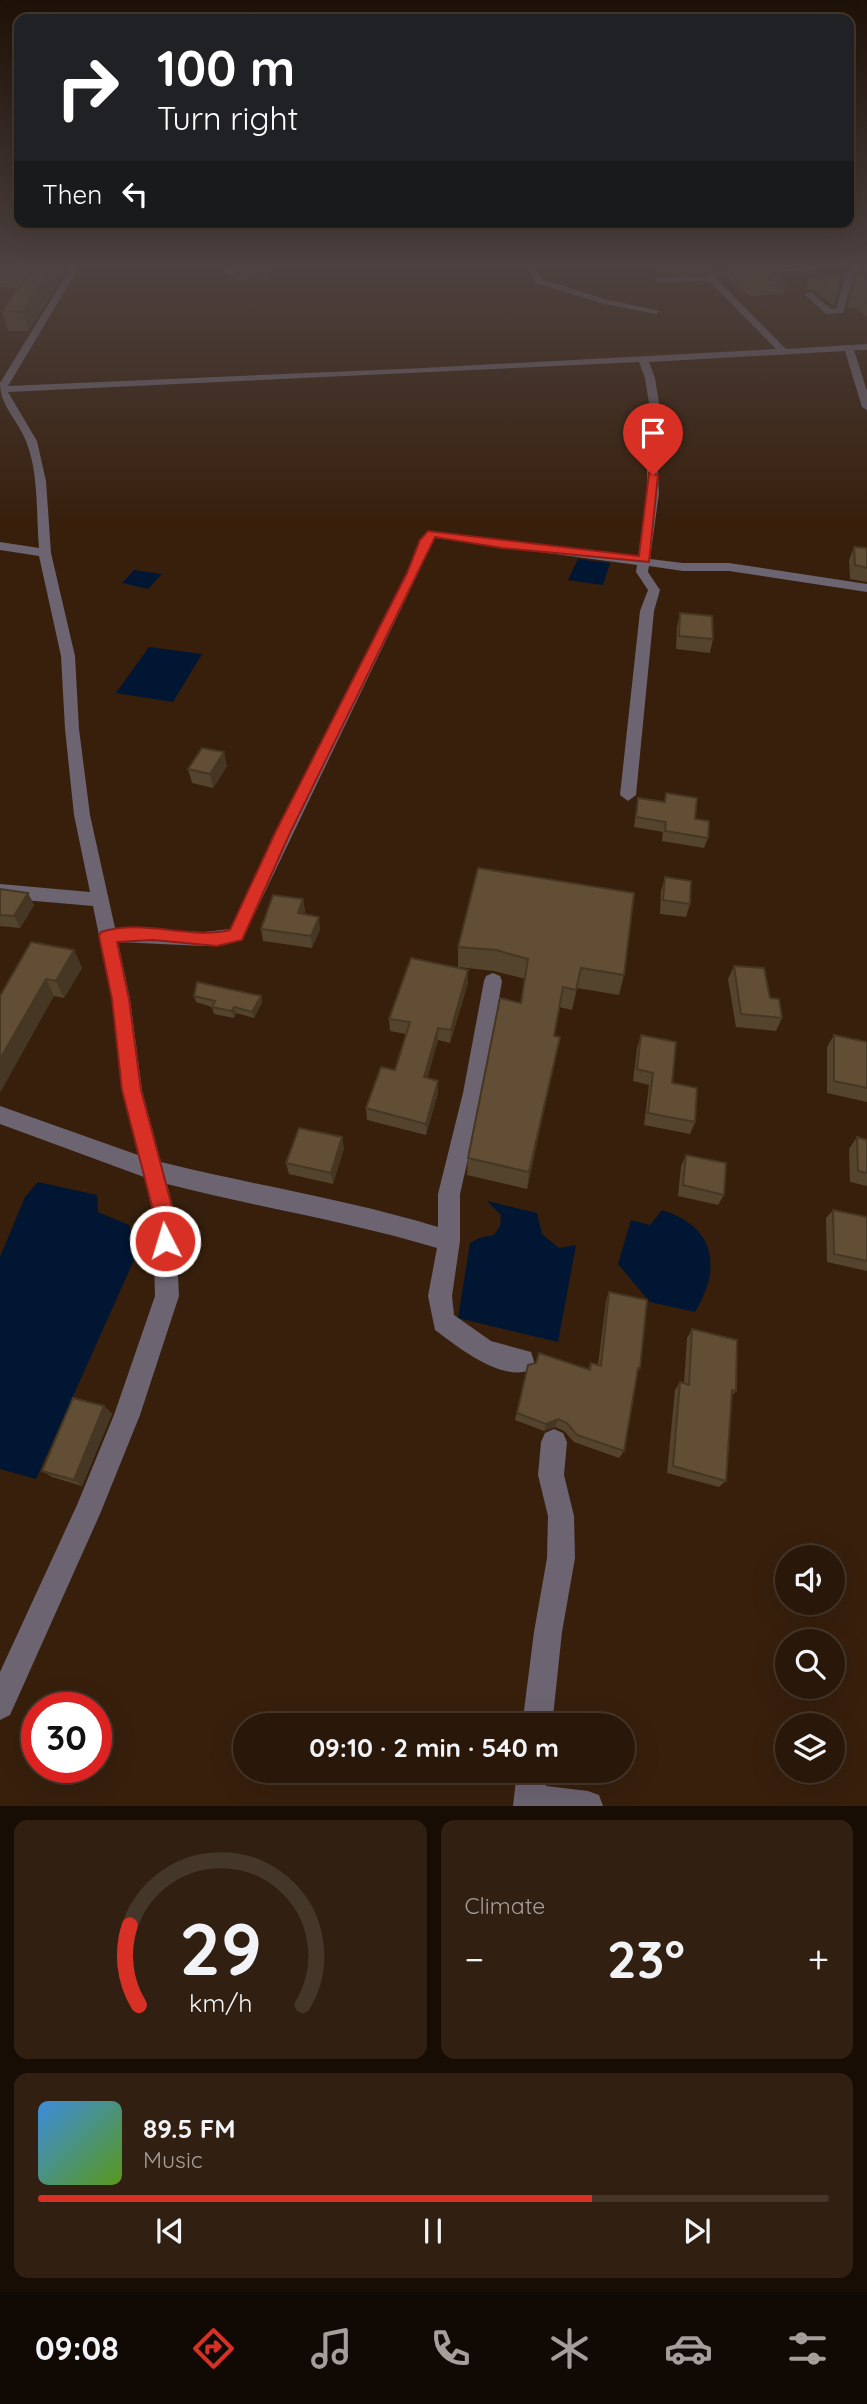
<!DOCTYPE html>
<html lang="en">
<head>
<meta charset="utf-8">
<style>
	:root { --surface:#291709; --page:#312012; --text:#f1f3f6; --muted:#a59f9c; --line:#45362a; --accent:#d93025 }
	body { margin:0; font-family:Quicksand,sans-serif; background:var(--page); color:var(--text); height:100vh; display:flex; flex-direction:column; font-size:26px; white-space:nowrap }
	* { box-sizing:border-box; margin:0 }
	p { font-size:23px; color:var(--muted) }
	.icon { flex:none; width:38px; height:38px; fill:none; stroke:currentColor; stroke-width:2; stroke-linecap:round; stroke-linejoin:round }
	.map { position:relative; height:1806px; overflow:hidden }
	.drawer { display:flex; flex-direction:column; gap:14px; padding:14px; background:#170d05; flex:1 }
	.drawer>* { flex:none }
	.top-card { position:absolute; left:14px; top:14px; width:840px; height:214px; border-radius:14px; box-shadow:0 7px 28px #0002,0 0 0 2px var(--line); background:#202124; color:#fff; overflow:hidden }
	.buttons { position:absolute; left:775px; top:1545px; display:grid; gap:14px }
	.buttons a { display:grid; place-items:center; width:70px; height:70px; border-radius:50%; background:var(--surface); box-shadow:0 7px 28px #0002,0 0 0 2px var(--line); font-size:35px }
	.speed { position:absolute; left:21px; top:1692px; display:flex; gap:14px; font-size:35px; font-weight:700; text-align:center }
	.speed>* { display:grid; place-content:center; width:91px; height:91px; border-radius:50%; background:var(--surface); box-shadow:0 7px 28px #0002,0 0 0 2px var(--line); line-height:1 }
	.speed .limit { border:10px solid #d22; background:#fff; color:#111 }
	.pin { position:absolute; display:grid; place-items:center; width:60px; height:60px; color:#fff; margin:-72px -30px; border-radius:50% 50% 50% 0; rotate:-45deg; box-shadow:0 0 7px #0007 }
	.pin .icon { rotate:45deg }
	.me { position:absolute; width:77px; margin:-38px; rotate:355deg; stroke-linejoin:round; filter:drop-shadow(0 0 5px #0008) }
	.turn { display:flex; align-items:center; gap:24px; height:147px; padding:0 28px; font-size:32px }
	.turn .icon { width:91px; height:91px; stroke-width:2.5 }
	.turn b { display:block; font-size:49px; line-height:60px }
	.then { display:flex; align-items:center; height:66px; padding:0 28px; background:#0003; gap:14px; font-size:26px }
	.big { font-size:52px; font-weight:700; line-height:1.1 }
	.drawer .tile { flex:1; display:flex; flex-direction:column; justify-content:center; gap:10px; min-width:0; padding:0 24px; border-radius:14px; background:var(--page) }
	.drawer .dial { align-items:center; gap:0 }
	.dial svg { height:182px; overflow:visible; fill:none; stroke:var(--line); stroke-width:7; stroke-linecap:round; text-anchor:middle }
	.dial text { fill:var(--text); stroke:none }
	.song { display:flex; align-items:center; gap:21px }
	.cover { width:84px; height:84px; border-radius:10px; background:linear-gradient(135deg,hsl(210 70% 55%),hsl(90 70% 35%)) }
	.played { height:7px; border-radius:4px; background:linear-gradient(90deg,var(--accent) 70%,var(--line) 70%) }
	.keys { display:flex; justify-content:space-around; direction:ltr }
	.heat { display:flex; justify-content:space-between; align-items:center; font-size:38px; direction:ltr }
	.drawer .tiles { flex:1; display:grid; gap:14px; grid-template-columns:1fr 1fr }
	.tile:last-child { grid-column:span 2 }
	.trip { position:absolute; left:233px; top:1713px; width:402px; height:70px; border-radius:35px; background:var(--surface); box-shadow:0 7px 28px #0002,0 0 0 2px var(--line); font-weight:700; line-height:70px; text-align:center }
	.dock { display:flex; height:112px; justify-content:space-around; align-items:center; background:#100904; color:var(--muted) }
	.dock .icon { width:49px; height:49px }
	.dock .active { color:var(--accent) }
	.dock b { font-size:32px; color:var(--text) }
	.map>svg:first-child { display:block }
</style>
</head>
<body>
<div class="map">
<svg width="867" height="1806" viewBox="0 0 867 1806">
	<rect width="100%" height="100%" fill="#371f0c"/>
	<!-- water -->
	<path fill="#011633" d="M578 559 610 563 603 585 568 580Z
		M134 570 162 574 148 589 122 583Z
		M149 647 202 654 173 702 116 693Z
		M38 1182 97 1195 98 1212 129 1225 138 1251 36 1479 0 1469V1257L25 1197Z
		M487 1201 537 1213 542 1234 559 1248 576 1245 558 1342 458 1318 470 1243 479 1238 494 1235 500 1226 501 1215Z
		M662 1210C714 1226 723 1266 695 1312L650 1302 618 1264 631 1220 650 1225Z"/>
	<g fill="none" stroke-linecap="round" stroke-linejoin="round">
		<!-- street -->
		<path fill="#6c6471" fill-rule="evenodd" d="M71 267H79L8 386 424 368 776 349 709 281 657 282 653 280 657 278 714 276 786 349 867 344V350H854L867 391V410L862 407 845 351 649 362 655 378 662 422 657 458 659 493 650 559 683 563H729L867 584V592L729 571H683L649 566 648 572 660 590 654 611 636 795 628 801 620 795 640 611 648 590 636 572 637 565 435 538 242 940 204 946 118 942 130 999 142 1090 161 1162C253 1185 347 1199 438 1227V1194L463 1093 484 981 486 976 493 973 500 976 502 981 483 1093 460 1194V1241L452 1296 454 1315 491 1341 531 1352 534 1361 531 1370C501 1382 458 1347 435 1330L428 1296 437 1248C348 1221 256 1207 167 1184L175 1214 179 1296 140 1415 100 1514 10 1715 0 1720V1672L77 1505 114 1415 155 1296 153 1214 144 1177 0 1124V1106L138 1155 122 1090 112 999 93 906 0 898V884L90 892 74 815 65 729 61 656 39 556 0 550V542L39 548C36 514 39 473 26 441 18 420 0 406 0 383ZM639 362 645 378 652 422 647 458V493L638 557 428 531 419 540 407 573 275 833 230 929 204 932 115 928 90 815 79 729 75 656 51 553 46 481 37 441 8 392Z
			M224 267H232L235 277 224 273Z
			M525 267H533L542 279 608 300 660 311 656 314 604 304 536 283Z
			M702 267 717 271 844 267 716 276 702 271Z
			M853 267H862L853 277 843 313 826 314 804 294 811 292 831 309H836L845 276Z
			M554 1429 563 1433 567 1442 564 1475 574 1516 575 1558 562 1632 552 1726H522L534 1632 547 1558 548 1516 538 1475 541 1442 545 1433Z
			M517 1771H547L546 1786 588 1791 599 1795 603 1806H513Z"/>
	</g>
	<!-- wall -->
	<path fill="#54432d" d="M0 267H68L29 331H8L2 311 18 290 17 288 0 287Z
		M657 267H700L699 271 661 273Z
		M865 267H867V317L856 308H847L856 275 866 274 864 273Z
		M731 270 785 285 783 294 751 296 729 279Z
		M842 276 834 306 813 290 806 289 809 278Z
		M854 547 867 548V582L850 579 849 560Z
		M680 613 713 639 710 653 676 649 677 627Z
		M227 766 213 788 192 783 188 769Z
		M666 793 695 819 708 838 704 848 662 841 663 832 634 827 638 798 664 802Z
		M478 868 624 975 619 995 577 988 572 1010 559 1007 554 1036 560 1037 527 1189 467 1175 468 1158 521 1003 525 979 494 971 458 967V947Z
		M665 877 690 904 686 917 660 914 661 891Z
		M0 889 28 893 34 905 20 928 0 926Z
		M303 899 305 911 304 914 320 929 312 948 263 941 261 929Z
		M74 950 82 968 64 998 54 996H0Z
		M734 966 770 998 782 1018 776 1031 736 1027 728 979Z
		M468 983 450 1043 438 1040 427 1078 438 1081V1093L426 1135 367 1120 366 1108 395 1070 406 1034 390 1031 389 1019Z
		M194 996H261L262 1002 254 1018 236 1013 234 1018 214 1014 212 1007 196 1002Z
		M641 1035 672 1083 695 1122 690 1134 644 1125 649 1085 633 1081 637 1048Z
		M834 1035 867 1042V1102L827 1093V1047Z
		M857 1137 867 1140V1186L850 1182 849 1149Z
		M344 1148 333 1184 289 1174 286 1163Z
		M686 1155 724 1195 718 1205 678 1196 681 1166Z
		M833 1210 867 1217V1271L827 1262 826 1218Z
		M609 1292 640 1368 636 1375 624 1451 619 1458 574 1442 564 1431 555 1427 544 1431 515 1420 528 1365 588 1369 591 1363 598 1365 606 1301Z
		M692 1329 736 1391 731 1397 726 1481 719 1487 667 1473 675 1390 680 1382 684 1383 687 1338Z
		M104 1406 112 1414 82 1486 52 1477 42 1471Z"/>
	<!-- shaded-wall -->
	<path fill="#453724" d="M52 267H68L29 331 23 312Z
		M232 267H267L269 278 234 281Z
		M224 752 227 766 213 788 210 774Z
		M28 893 34 905 20 928 14 916Z
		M303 899 305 911 300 925 298 913Z
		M319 917 320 929 312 948 311 936Z
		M74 950 82 968 64 998 56 981Z
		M468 970V983L450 1043 451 1030Z
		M46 979 54 996 0 1093V1059Z
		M261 996 262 1002 254 1018 252 1012Z
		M234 1007 236 1013 234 1018 232 1011Z
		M438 1028V1040L424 1090V1077Z
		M560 1037 556 1056 527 1189 529 1172Z
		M438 1081V1093L426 1135V1124Z
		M342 1137 344 1148 333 1184 331 1173Z
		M104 1406 112 1414 82 1486 74 1480Z
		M558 1419 555 1427 544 1431 546 1424Z"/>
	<!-- building -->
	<path fill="#624e34" stroke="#453724" stroke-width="2" d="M0 267H52L23 312 2 311 27 277H14L19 270 0 268Z
		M766 268 785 285 753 287 731 270Z
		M867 274V303L859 297H850L856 275Z
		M842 276 837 295 816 279 809 278Z
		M854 547 867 548V568L855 565Z
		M680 613 712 616 713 639 679 636Z
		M202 748 224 752 210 774 188 769Z
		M666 793 697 798 695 819 709 821 708 838 665 831 666 822 636 817 638 798 665 802Z
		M478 868 634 893 624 975 581 968 576 990 563 987 554 1036 560 1037 529 1172 468 1158 500 998 521 1003 528 959 496 950 458 947Z
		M665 877 691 881 690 904 663 900Z
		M0 889 28 893 14 916 0 915Z
		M273 895 303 899 298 913 319 917 311 936 261 929Z
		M31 942 74 950 56 981 46 979 0 1059V996Z
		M411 958 468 970 451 1030 438 1028 424 1077 438 1081 426 1124 366 1108 381 1067 395 1070 410 1022 389 1019Z
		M734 966 764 968 770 998 779 999 782 1018 741 1014Z
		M197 982 261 996 252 1012 234 1007 232 1011 212 1007 215 1001 194 996Z
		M641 1035 676 1042 672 1083 697 1088 695 1122 648 1113 653 1073 637 1069Z
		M834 1035 867 1042V1088L834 1081Z
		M299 1128 342 1137 331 1173 286 1163Z
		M857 1137 867 1140V1173L858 1171Z
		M686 1155 726 1163 724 1195 683 1185Z
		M833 1210 867 1217V1261L834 1254Z
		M609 1292 647 1300 640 1368H638L624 1451 577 1435 567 1423 558 1419 546 1424 517 1413 528 1365 536 1363 539 1353 590 1370 591 1363 601 1366Z
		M692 1329 737 1340 736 1391 732 1390 726 1481 673 1466 680 1382 689 1385Z
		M73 1398 104 1406 74 1480 42 1471Z"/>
	<!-- sky -->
	<linearGradient id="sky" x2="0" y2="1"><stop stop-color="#1e1107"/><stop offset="0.51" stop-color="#4d4240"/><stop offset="1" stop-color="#4d4240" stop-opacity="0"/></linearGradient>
	<rect width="867" height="520" fill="url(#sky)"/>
	<!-- route -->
	<path fill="#d93025" stroke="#8d1f18" stroke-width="2" d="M649 473 658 475 649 562 502 548 435 537 290 833 242 940 217 946 153 940 117 942 129 999 141 1090 174 1214 175 1241 172 1249 165 1252 158 1249 154 1214 122 1090 112 999 99 936 101 932C143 918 189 940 230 930L275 833 407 573 420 540 428 531 639 556Z"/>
</svg>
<div class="buttons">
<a><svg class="icon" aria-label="sound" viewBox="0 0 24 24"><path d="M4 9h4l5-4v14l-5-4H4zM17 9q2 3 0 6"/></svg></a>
<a><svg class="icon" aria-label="search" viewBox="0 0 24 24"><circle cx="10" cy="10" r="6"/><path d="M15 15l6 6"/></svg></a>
<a><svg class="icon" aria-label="layers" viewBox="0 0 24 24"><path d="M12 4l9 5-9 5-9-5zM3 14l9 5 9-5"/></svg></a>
</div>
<div class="speed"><div class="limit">30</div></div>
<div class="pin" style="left:653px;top:475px;background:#d93025"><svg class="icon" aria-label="arrive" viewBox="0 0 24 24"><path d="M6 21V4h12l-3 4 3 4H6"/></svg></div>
<svg class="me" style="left:165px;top:1241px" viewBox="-20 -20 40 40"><circle r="17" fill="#d93025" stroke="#fff" stroke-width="3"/><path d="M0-11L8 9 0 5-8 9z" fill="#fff"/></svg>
<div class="trip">09:10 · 2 min · 540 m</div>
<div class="top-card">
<div class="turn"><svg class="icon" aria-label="right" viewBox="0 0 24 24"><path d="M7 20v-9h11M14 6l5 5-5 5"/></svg><div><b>100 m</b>Turn right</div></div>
<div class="then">Then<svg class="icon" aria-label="left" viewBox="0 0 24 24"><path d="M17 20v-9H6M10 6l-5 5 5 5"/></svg></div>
</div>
</div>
<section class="drawer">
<div class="tiles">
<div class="tile dial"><svg viewBox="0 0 100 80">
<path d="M14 69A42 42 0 1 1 86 69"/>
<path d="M14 69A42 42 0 0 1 10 34" stroke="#d93025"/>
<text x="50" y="56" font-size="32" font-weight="700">29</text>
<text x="50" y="72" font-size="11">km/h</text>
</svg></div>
<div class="tile"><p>Climate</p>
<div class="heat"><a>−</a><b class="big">23°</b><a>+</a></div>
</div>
<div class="tile">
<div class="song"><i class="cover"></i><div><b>89.5 FM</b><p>Music</p></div></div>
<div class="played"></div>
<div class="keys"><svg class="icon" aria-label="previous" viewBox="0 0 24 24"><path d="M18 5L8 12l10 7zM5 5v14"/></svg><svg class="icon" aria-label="pause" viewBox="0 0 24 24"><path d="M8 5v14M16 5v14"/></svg><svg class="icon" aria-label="next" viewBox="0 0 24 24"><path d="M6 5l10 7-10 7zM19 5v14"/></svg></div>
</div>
</div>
</section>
<nav class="dock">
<b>09:08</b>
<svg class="icon active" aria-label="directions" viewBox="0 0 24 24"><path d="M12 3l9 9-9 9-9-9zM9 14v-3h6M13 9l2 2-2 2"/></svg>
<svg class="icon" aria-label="music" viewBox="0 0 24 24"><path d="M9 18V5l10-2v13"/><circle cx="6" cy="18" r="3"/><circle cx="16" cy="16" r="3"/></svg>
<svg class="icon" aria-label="phone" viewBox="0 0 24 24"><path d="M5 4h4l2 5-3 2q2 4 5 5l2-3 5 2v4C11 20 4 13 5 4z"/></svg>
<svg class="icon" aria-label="climate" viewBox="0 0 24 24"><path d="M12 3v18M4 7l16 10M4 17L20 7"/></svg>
<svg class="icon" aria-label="car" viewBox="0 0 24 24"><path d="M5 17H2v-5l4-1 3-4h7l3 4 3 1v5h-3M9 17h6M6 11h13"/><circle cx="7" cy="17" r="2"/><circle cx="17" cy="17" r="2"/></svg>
<svg class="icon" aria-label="filters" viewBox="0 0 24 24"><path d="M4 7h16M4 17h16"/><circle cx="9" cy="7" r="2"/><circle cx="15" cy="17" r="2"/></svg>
</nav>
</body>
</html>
